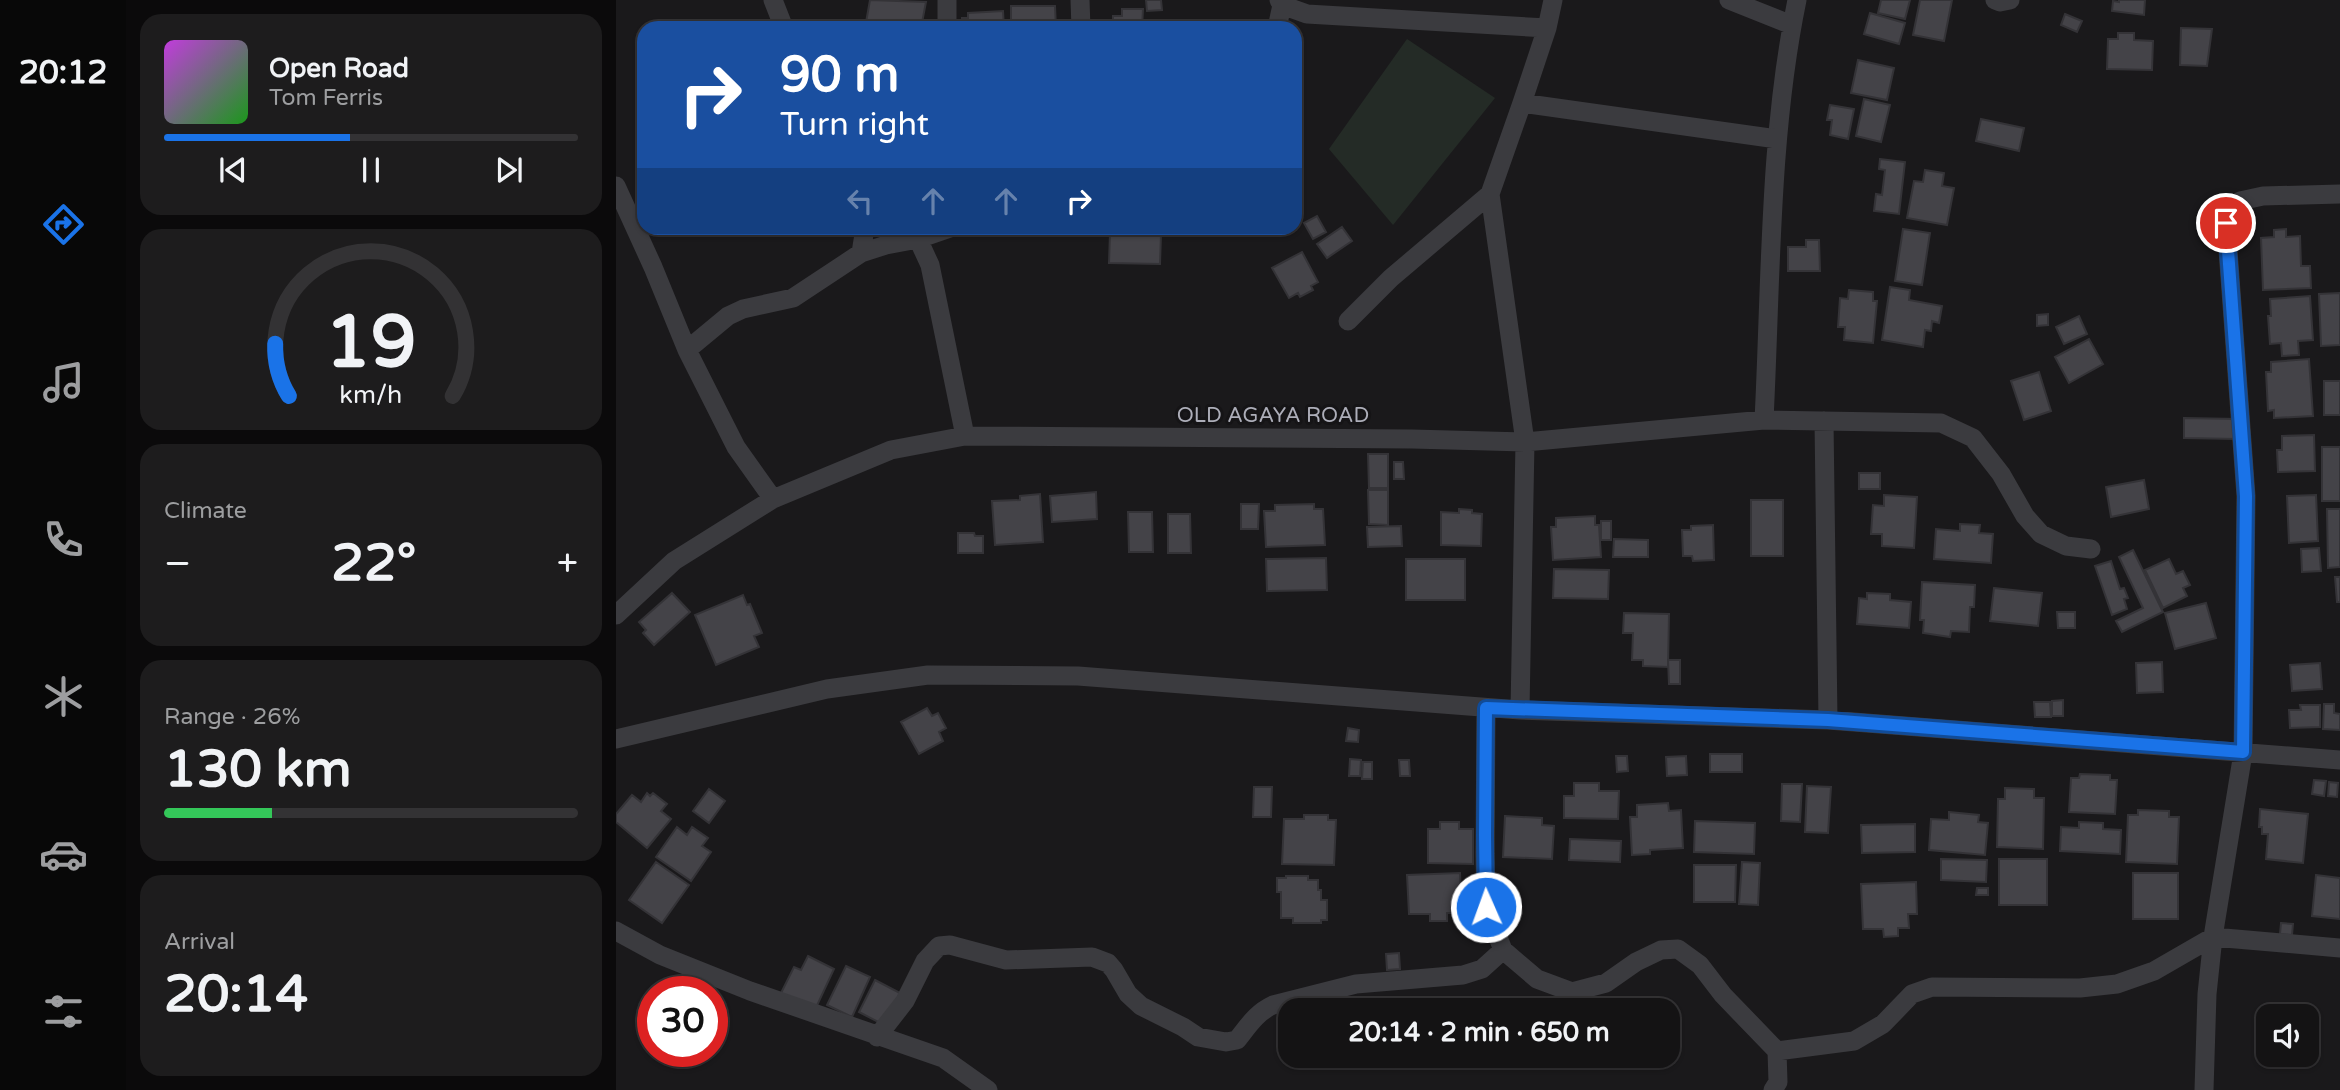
<!DOCTYPE html>
<html lang="en">
<head>
<meta charset="utf-8">
<style>
	:root { --surface:#141314; --page:#1d1c1d; --text:#f1f3f6; --muted:#9d9ea0; --line:#333234; --accent:#1a73e8 }
	body { margin:0; font-family:"Varela Round",sans-serif; background:var(--page); color:var(--text); height:100vh; display:flex; flex-direction:column; font-size:26px; white-space:nowrap }
	* { box-sizing:border-box; margin:0 }
	p { font-size:23px; color:var(--muted) }
	.icon { flex:none; width:38px; height:38px; fill:none; stroke:currentColor; stroke-width:2; stroke-linecap:round; stroke-linejoin:round }
	.map { position:relative; flex:1; overflow:hidden }
	.drawer { display:flex; flex-direction:column; gap:14px; padding:14px; background:#0b0a0b; width:490px }
	.drawer>* { flex:none }
	.guide { position:absolute; left:21px; top:21px; width:665px; height:214px; border-radius:21px; box-shadow:0 2px 5px #0004,0 0 0 2px var(--line); background:#1a4fa0; color:#fff; overflow:hidden }
	.fabs { position:absolute; left:1640px; top:1004px; display:grid; gap:14px }
	.fabs a { display:grid; place-items:center; width:63px; height:63px; border-radius:14px; background:var(--surface); box-shadow:0 2px 5px #0004,0 0 0 2px var(--line); font-size:35px }
	.speed { position:absolute; left:21px; top:976px; display:flex; gap:14px; font-size:35px; font-weight:700; text-align:center }
	.speed>* { display:grid; place-content:center; width:91px; height:91px; border-radius:50%; background:var(--surface); box-shadow:0 2px 5px #0004,0 0 0 2px var(--line); line-height:1 }
	.speed .limit { border:10px solid #d22; background:#fff; color:#111 }
	.pin { position:absolute; display:grid; place-items:center; width:60px; height:60px; color:#fff; margin:-30px; border:4px solid #fff; border-radius:50%; box-shadow:0 2px 7px #0007 }
	.me { position:absolute; width:77px; margin:-38px; rotate:358deg; stroke-linejoin:round; filter:drop-shadow(0 0 5px #0008) }
	.turn { display:flex; align-items:center; gap:24px; height:147px; padding:0 28px; font-size:32px }
	.turn .icon { width:91px; height:91px; stroke-width:2.5 }
	.turn b { display:block; font-size:49px; line-height:60px }
	.lanes { display:flex; align-items:center; height:66px; padding:0 28px; background:#0003; justify-content:center; gap:35px; direction:ltr }
	.lanes .off { opacity:.35 }
	.big { font-size:52px; font-weight:700; line-height:1.1 }
	.drawer .tile { flex:1; display:flex; flex-direction:column; justify-content:center; gap:10px; min-width:0; padding:0 24px; border-radius:21px; background:var(--page) }
	.drawer .dial { align-items:center; gap:0 }
	.dial svg { height:182px; overflow:visible; fill:none; stroke:var(--line); stroke-width:7; stroke-linecap:round; text-anchor:middle }
	.dial text { fill:var(--text); stroke:none }
	.song { display:flex; align-items:center; gap:21px }
	.cover { width:84px; height:84px; border-radius:10px; background:linear-gradient(135deg,hsl(290 70% 55%),hsl(120 70% 35%)) }
	.played { height:7px; border-radius:4px; background:linear-gradient(90deg,var(--accent) 45%,var(--line) 45%) }
	.keys { display:flex; justify-content:space-around; direction:ltr }
	.heat { display:flex; justify-content:space-between; align-items:center; font-size:38px; direction:ltr }
	.charge { height:10px; border-radius:5px; background:linear-gradient(90deg,#34c759 26%,var(--line) 0) }
	.trip { position:absolute; left:662px; top:998px; width:402px; height:70px; border-radius:21px; background:var(--surface); box-shadow:0 2px 5px #0004,0 0 0 2px var(--line); font-weight:700; line-height:70px; text-align:center }
	main { display:flex; flex:1; min-height:0 }
	.tab-bar { display:flex; flex-direction:column; width:126px; justify-content:space-around; align-items:center; background:#080808; color:var(--muted) }
	.tab-bar .icon { width:49px; height:49px }
	.tab-bar .current { color:var(--accent) }
	.tab-bar b { font-size:32px; color:var(--text) }
	.map>svg:first-child { display:block }
</style>
</head>
<body>
<main>
<nav class="tab-bar">
<b>20:12</b>
<svg class="icon current" aria-label="directions" viewBox="0 0 24 24"><path d="M12 3l9 9-9 9-9-9zM9 14v-3h6M13 9l2 2-2 2"/></svg>
<svg class="icon" aria-label="music" viewBox="0 0 24 24"><path d="M9 18V5l10-2v13"/><circle cx="6" cy="18" r="3"/><circle cx="16" cy="16" r="3"/></svg>
<svg class="icon" aria-label="phone" viewBox="0 0 24 24"><path d="M5 4h4l2 5-3 2q2 4 5 5l2-3 5 2v4C11 20 4 13 5 4z"/></svg>
<svg class="icon" aria-label="climate" viewBox="0 0 24 24"><path d="M12 3v18M4 7l16 10M4 17L20 7"/></svg>
<svg class="icon" aria-label="car" viewBox="0 0 24 24"><path d="M5 17H2v-5l4-1 3-4h7l3 4 3 1v5h-3M9 17h6M6 11h13"/><circle cx="7" cy="17" r="2"/><circle cx="17" cy="17" r="2"/></svg>
<svg class="icon" aria-label="filters" viewBox="0 0 24 24"><path d="M4 7h16M4 17h16"/><circle cx="9" cy="7" r="2"/><circle cx="15" cy="17" r="2"/></svg>
</nav>
<section class="drawer">
<div class="tile">
<div class="song"><i class="cover"></i><div><b>Open Road</b><p>Tom Ferris</p></div></div>
<div class="played"></div>
<div class="keys"><svg class="icon" aria-label="previous" viewBox="0 0 24 24"><path d="M18 5L8 12l10 7zM5 5v14"/></svg><svg class="icon" aria-label="pause" viewBox="0 0 24 24"><path d="M8 5v14M16 5v14"/></svg><svg class="icon" aria-label="next" viewBox="0 0 24 24"><path d="M6 5l10 7-10 7zM19 5v14"/></svg></div>
</div>
<div class="tile dial"><svg viewBox="0 0 100 80">
<path d="M14 69A42 42 0 1 1 86 69"/>
<path d="M14 69A42 42 0 0 1 8 46" stroke="#1a73e8"/>
<text x="50" y="56" font-size="32" font-weight="700">19</text>
<text x="50" y="72" font-size="11">km/h</text>
</svg></div>
<div class="tile"><p>Climate</p>
<div class="heat"><a>−</a><b class="big">22°</b><a>+</a></div>
</div>
<div class="tile"><p>Range · 26%</p><b class="big">130 km</b><div class="charge"></div></div>
<div class="tile"><p>Arrival</p><b class="big">20:14</b></div>
</section>
<div class="map">
<svg width="1724" height="1090" viewBox="0 0 1724 1090">
	<rect width="100%" height="100%" fill="#1a191b"/>
	<!-- green -->
	<path fill="#242b26" d="M791 39 879 98 777 225 713 149Z"/>
	<!-- building -->
	<path fill="#444348" stroke="#343337" stroke-width="2" d="M254 0 310 2 305 28H249Z
		M530 0H545L546 10 531 11Z
		M1265 0H1294L1289 19 1262 13Z
		M1304 0H1336L1328 41 1297 35Z
		M1503 0H1529L1528 15 1496 11 1497 1 1503 2Z
		M395 6H439L440 28H395Z
		M506 9H527L526 28H497V16H506Z
		M387 11 388 28H346V18H352V13Z
		M1254 13 1289 23 1283 44 1248 34Z
		M1449 14 1466 21 1461 32 1445 25Z
		M1565 28 1596 29 1591 66 1564 65Z
		M1502 33H1518V40L1537 41 1536 70 1491 69 1492 39H1502Z
		M1242 60 1278 68 1271 100 1235 93Z
		M1248 99 1274 105 1265 142 1240 136Z
		M1214 105 1238 109 1232 139 1214 135 1216 120H1211Z
		M1365 119 1408 128 1403 151 1360 141Z
		M1264 159 1289 162 1283 214 1258 211 1260 194 1266 195 1269 170 1263 169Z
		M1309 170 1328 173 1326 186 1338 188 1331 225 1291 218 1298 181 1307 182Z
		M701 216 710 232 697 239 688 223Z
		M726 227 736 241 711 258 701 244Z
		M512 228H532V234H545L544 264 493 263 494 233H512Z
		M1287 229 1314 233 1306 285 1279 281Z
		M1670 229V237L1684 236 1685 266H1694L1695 288 1647 290 1645 238 1658 237V230Z
		M1190 240H1203L1204 271H1172V247H1190Z
		M686 252 702 282 695 286 697 290 684 297 682 293 673 298 656 268Z
		M1274 287 1294 290 1293 300 1326 306 1323 323 1316 321 1315 331 1309 330 1307 347 1266 340Z
		M1233 290 1257 292V301H1261L1257 343 1228 340 1229 327H1222L1224 298 1232 299Z
		M1724 293V345L1705 346 1703 294Z
		M1694 296 1697 340 1682 341 1683 355 1666 356 1665 343 1654 344 1652 316H1655L1654 299Z
		M1432 314V325L1421 326V315Z
		M1463 316 1471 334 1448 344 1440 327Z
		M1473 339 1487 364 1453 383 1439 357Z
		M1693 359 1697 416 1658 418V410L1652 411 1650 372H1655V362Z
		M1423 372 1435 411 1408 420 1395 381Z
		M1708 381H1724V415H1708Z
		M1568 418 1621 419 1620 439 1568 438Z
		M1698 435 1699 471 1662 472 1661 450H1666V436Z
		M1706 447H1724V501H1706Z
		M752 454H772V488H753Z
		M778 462H787L788 479H778Z
		M1243 473H1264V489H1243Z
		M1528 480 1533 509 1495 517 1490 487Z
		M752 490H772V525L753 524Z
		M480 492 481 519 436 522 434 496Z
		M424 494 427 542 379 545 376 501 404 500V496Z
		M1268 495 1301 497 1298 548 1266 546V534H1255L1257 505 1268 506Z
		M1700 495 1702 541 1673 543 1671 496Z
		M1135 500H1167V556H1135Z
		M625 504H643L642 529H625Z
		M698 504V509H707L709 545 650 547 648 511H659V505Z
		M843 509 856 510V513L866 514 865 546 825 545V512L843 513Z
		M1711 509H1724V567L1712 568Z
		M512 512H536L537 552H513Z
		M552 514H574L575 553H552Z
		M979 516V525H983L985 557 937 560 935 527H940V518Z
		M985 521H995V540H985Z
		M1344 524 1364 525 1363 533 1377 534 1375 563 1318 559 1320 529 1344 531Z
		M1097 525 1098 560 1077 561 1076 556H1067L1066 530H1075V526Z
		M785 526 786 546 752 547 751 527Z
		M342 533H358L359 536H367V553H342Z
		M998 539 1032 540V557H997Z
		M1703 548 1705 571 1686 572 1685 549Z
		M1517 550 1547 612 1506 632 1500 621 1527 608 1503 557Z
		M710 558 711 590 651 591 650 559Z
		M790 559H849V600H790Z
		M1553 559 1560 574 1567 571 1574 585 1567 588 1571 596 1547 608 1529 570Z
		M1495 561 1504 589 1508 588 1512 598 1508 599 1511 609 1496 615 1479 566Z
		M938 569 993 570 992 599 937 598Z
		M1719 577H1724V602H1721Z
		M1306 582 1359 585 1358 607H1354L1353 632 1335 631 1334 637 1307 633 1308 620H1304Z
		M1378 588 1426 593 1422 626 1374 621Z
		M56 593 74 612 38 645 27 633 30 630 23 622Z
		M1251 593 1274 594V600L1295 602 1293 628 1241 624 1243 598 1251 599Z
		M127 595 131 605 134 604 146 633 138 636 143 647 100 665 79 615Z
		M1590 603 1600 638 1559 649 1549 613Z
		M1441 612H1459V628H1442Z
		M1008 613 1053 614 1052 667 1027 666V660H1016L1017 633H1007Z
		M1052 660H1064V684H1053Z
		M1546 662 1547 692 1521 693 1520 663Z
		M1704 663 1706 689 1676 691 1674 665Z
		M1447 700V716H1436V701Z
		M1418 702H1434L1435 717H1419Z
		M1708 704H1718V713L1724 714V730L1707 729Z
		M1684 705H1704V727L1674 728 1673 710H1685Z
		M311 708 316 716 322 713 330 728 323 732 327 741 303 754 285 722Z
		M732 728 743 730 742 742 730 741Z
		M1094 754H1126V772H1094Z
		M1000 756H1011L1012 771 1001 772Z
		M1070 756 1071 775 1051 776 1050 757Z
		M734 759 745 760 744 776H733Z
		M783 760H793L794 776H784Z
		M747 762H756V779H746Z
		M1464 774 1494 775V780H1501L1499 814 1453 812 1455 778H1463Z
		M1698 780 1710 781 1708 796 1696 794Z
		M1713 782 1722 783 1721 797 1712 796Z
		M958 783H983V791H1003L1002 819 948 818V796H958Z
		M1166 784H1186L1184 822 1165 821Z
		M1191 786 1215 787 1212 833 1189 832Z
		M638 787H656L655 817H637Z
		M1389 788 1418 789V798H1428L1427 849 1381 847 1382 799H1389Z
		M93 789 109 801 93 823 77 811Z
		M31 793 34 796 37 793 51 804 45 811 55 819 31 848 0 822V814L16 795 25 802Z
		M1052 803 1053 811 1065 810 1067 848 1034 850V854L1016 855 1014 817H1021V805Z
		M1644 809 1692 814 1687 863 1650 859 1652 834H1646V827H1643Z
		M1522 810 1553 811V817H1563L1561 864 1510 862 1512 815H1522Z
		M1333 812 1363 815 1362 822 1372 823 1369 855 1313 850 1315 819 1333 820Z
		M688 815H712V820H720L718 865 666 864 668 819H688Z
		M889 816 926 818V825L938 826 936 859 887 857Z
		M1079 821 1139 823 1138 854 1078 852Z
		M824 822H843V829H857V864L812 863V829H824Z
		M1463 822 1487 823V829L1505 830 1504 854 1444 851 1445 827 1463 828Z
		M1299 824V852L1246 853 1245 825Z
		M61 827 71 835 76 827 92 838 86 846 95 852 75 881 40 857Z
		M954 839 1005 841 1004 862 953 860Z
		M1325 859 1371 860 1370 882 1325 880Z
		M1383 859H1431V905H1383Z
		M40 862 73 885 46 923 13 900Z
		M1126 862 1144 863 1142 905 1123 904Z
		M1078 865H1120L1119 902H1078Z
		M844 873 846 913H831V921H814V914H793L791 875Z
		M1517 873H1562V919H1517Z
		M1700 875 1724 878V919L1696 916Z
		M670 876H692V880H702V890H705V900H711V920H705V923H677V918H665V892H661V878H670Z
		M1300 882 1301 914H1292L1293 928H1282V936L1268 937 1267 929H1247L1245 884Z
		M1361 888H1372V895H1360Z
		M1665 923 1677 924 1676 935 1664 934Z
		M783 953 784 969 771 970 770 954Z
		M192 956 218 969 198 1012 164 995 178 967 185 970Z
		M230 966 254 977 236 1017 211 1005Z
		M259 980 284 993 268 1025 243 1012Z"/>
	<g fill="none" stroke-linecap="round" stroke-linejoin="round">
		<!-- minor -->
		<path stroke="#3b3b3f" stroke-width="19" d="M157 0 168 28
			M331 0V28
			M464 0 465 28
			M663 0 666 5 691 14 931 28
			M1113 0 1176 25
			M1379 0 1384 2 1394 0
			M661 28 666 5
			M906 103 1161 139
			M0 186 37 267 71 350 120 447 157 499
			M293 230 302 239 314 265 349 436
			M245 253 249 228
			M732 321 775 278 874 194
			M71 350 112 316 127 309 177 298 245 253 270 245 302 239 334 228
			M1148 420C1155 283 1153 135 1181 0
			M1208 421 1212 720
			M0 615 58 561 157 499 275 450 349 436 796 439 909 442 1148 420 1325 423 1357 438 1385 474 1409 516 1425 534 1450 546 1475 549
			M870 708 869 854 870 907 887 950 921 979 956 992 990 983 1020 962 1045 950 1062 949 1084 965 1107 995 1161 1051 1162 1082 1157 1090
			M904 710 909 442 874 194 906 103 931 28 937 0
			M0 739 211 689 312 675 462 676 904 710 1212 720 1724 760
			M0 931 44 955 134 991 327 1058 372 1090
			M261 1037 289 1001 309 961 323 946 334 945 390 960 476 957 492 963 498 970 512 994 525 1006 567 1027 582 1037 610 1042 621 1040C633 1025 640 1013 657 1005L740 984 847 975 866 969 887 950
			M1161 1051 1238 1041 1267 1024 1296 994 1316 987 1464 988 1501 984 1538 971 1597 937 1724 948
			M1588 1090 1591 994 1597 937 1627 753 1630 496 1610 223 1624 201 1647 196 1724 194"/>
	</g>
	<g fill="none" stroke-linecap="round" stroke-linejoin="round">
		<defs>
			<path id="route" d="M870 907 869 835 870 708 1212 720 1627 752 1630 496 1610 223"/>
		</defs>
		<!-- route casing -->
		<use href="#route" stroke="#114b97" stroke-width="18"/>
		<!-- route -->
		<use href="#route" stroke="#1a73e8" stroke-width="12"/>
	</g>
	<g text-anchor="middle" stroke-width="6" stroke-linejoin="round" paint-order="stroke">
		<!-- street labels -->
		<g font-size="21" fill="#adaeb9" stroke="#151416">
			<text x="657" y="422">OLD AGAYA ROAD</text>
		</g>
	</g>
</svg>
<div class="fabs">
<a><svg class="icon" aria-label="sound" viewBox="0 0 24 24"><path d="M4 9h4l5-4v14l-5-4H4zM17 9q2 3 0 6"/></svg></a>
</div>
<div class="speed"><div class="limit">30</div></div>
<div class="pin" style="left:1610px;top:223px;background:#d93025"><svg class="icon" aria-label="arrive" viewBox="0 0 24 24"><path d="M6 21V4h12l-3 4 3 4H6"/></svg></div>
<svg class="me" style="left:870px;top:907px" viewBox="-20 -20 40 40"><circle r="17" fill="#1a73e8" stroke="#fff" stroke-width="3"/><path d="M0-11L8 9 0 5-8 9z" fill="#fff"/></svg>
<div class="trip">20:14 · 2 min · 650 m</div>
<div class="guide">
<div class="turn"><svg class="icon" aria-label="right" viewBox="0 0 24 24"><path d="M7 20v-9h11M14 6l5 5-5 5"/></svg><div><b>90 m</b>Turn right</div></div>
<div class="lanes"><svg class="icon off" aria-label="left" viewBox="0 0 24 24"><path d="M17 20v-9H6M10 6l-5 5 5 5"/></svg><svg class="icon off" aria-label="ahead" viewBox="0 0 24 24"><path d="M12 20V5M6 11l6-6 6 6"/></svg><svg class="icon off" aria-label="ahead" viewBox="0 0 24 24"><path d="M12 20V5M6 11l6-6 6 6"/></svg><svg class="icon" aria-label="right" viewBox="0 0 24 24"><path d="M7 20v-9h11M14 6l5 5-5 5"/></svg></div>
</div>
</div>
</main>
</body>
</html>
